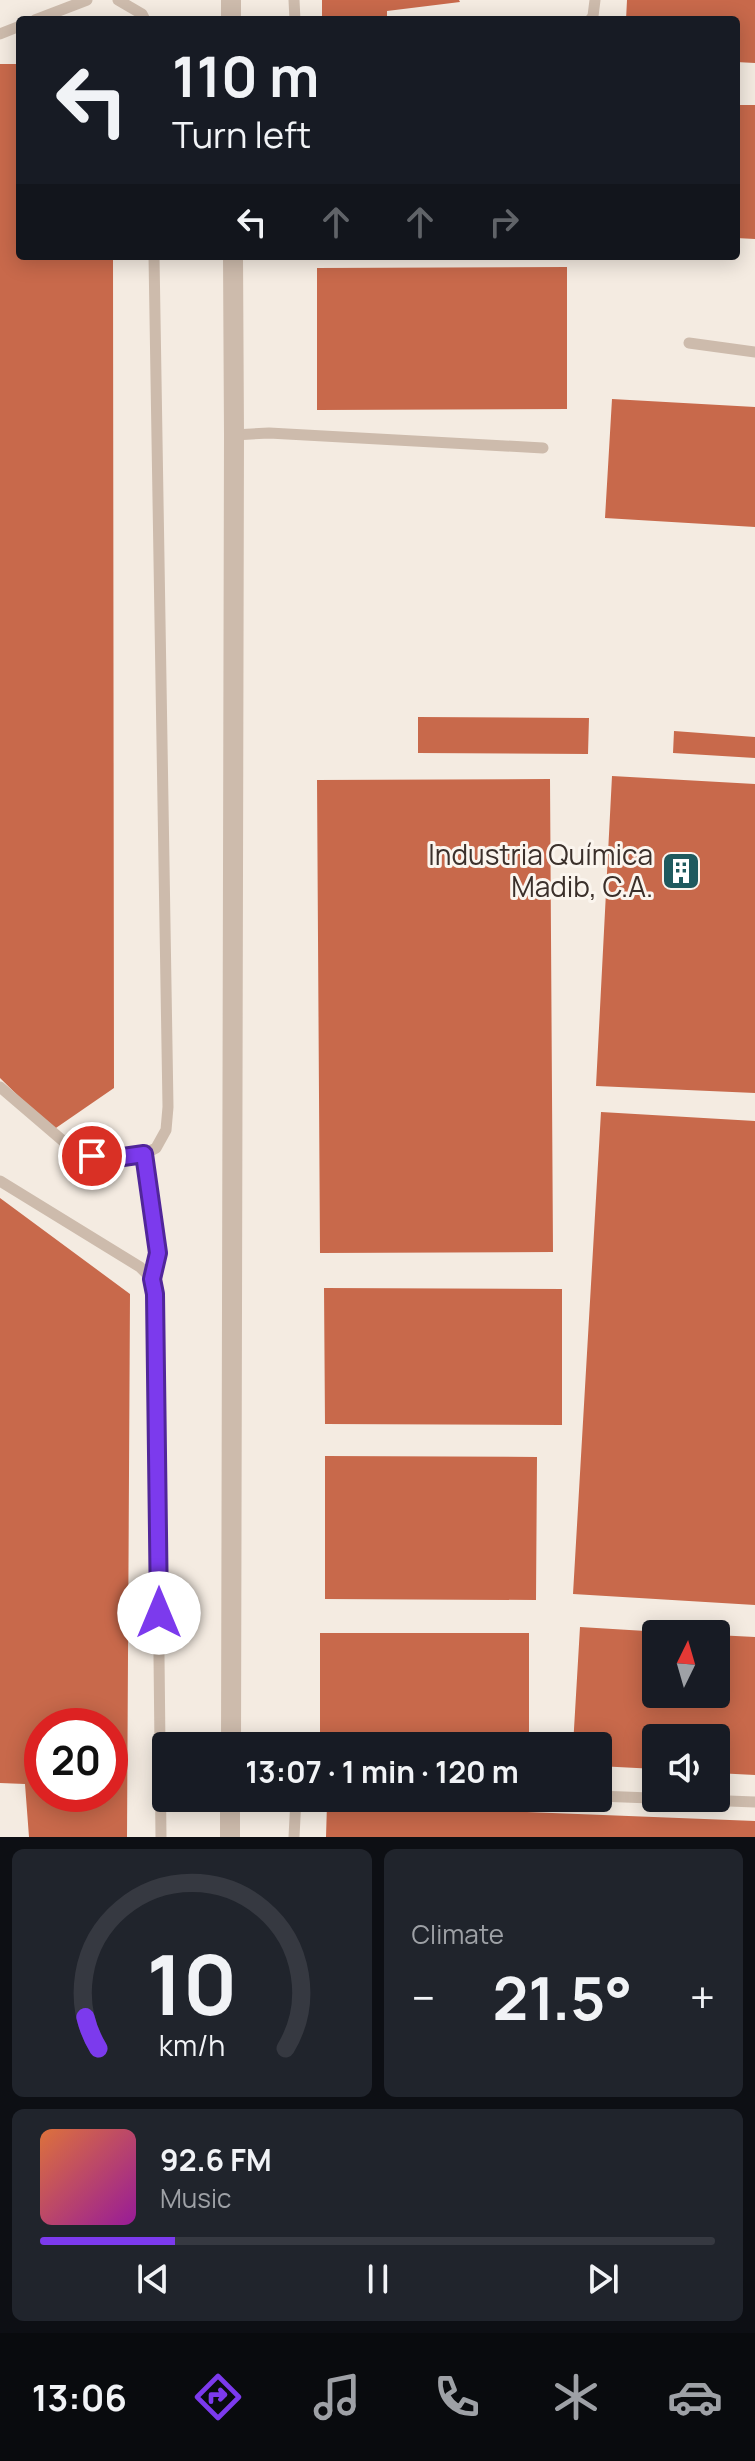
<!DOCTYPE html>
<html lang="en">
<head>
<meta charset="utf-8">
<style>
	:root { --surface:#171b24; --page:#20242c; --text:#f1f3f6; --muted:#9ea1a6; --line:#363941; --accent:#7c3aed }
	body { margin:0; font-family:Manrope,sans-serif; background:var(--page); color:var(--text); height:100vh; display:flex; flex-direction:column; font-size:30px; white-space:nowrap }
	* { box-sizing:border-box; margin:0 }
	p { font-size:26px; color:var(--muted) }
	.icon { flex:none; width:44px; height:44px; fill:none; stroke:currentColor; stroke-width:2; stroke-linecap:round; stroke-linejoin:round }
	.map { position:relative; height:1837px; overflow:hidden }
	.sheet { display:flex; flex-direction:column; gap:12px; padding:12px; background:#0d0f14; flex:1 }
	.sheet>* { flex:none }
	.hud { position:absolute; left:16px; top:16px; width:724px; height:244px; border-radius:8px; box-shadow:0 4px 20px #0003; background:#171b24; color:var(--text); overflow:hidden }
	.needle { width:52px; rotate:5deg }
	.tools { position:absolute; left:642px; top:1620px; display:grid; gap:16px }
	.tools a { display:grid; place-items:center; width:88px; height:88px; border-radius:8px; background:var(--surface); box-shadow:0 4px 20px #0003; font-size:40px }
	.speed { position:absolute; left:24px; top:1708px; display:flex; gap:16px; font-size:40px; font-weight:700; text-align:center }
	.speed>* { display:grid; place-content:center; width:104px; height:104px; border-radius:50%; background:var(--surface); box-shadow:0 4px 20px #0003; line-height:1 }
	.speed .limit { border:12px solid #d22; background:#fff; color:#111 }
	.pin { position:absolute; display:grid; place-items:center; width:68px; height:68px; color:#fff; margin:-34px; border:4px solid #fff; border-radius:50%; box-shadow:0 2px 8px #0007 }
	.me { position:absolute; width:88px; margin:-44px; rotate:0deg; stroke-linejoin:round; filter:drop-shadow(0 0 6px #0008) }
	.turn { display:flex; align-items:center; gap:28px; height:168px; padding:0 24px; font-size:36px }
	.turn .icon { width:104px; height:104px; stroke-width:2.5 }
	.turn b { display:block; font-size:56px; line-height:68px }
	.lanes { display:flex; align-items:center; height:76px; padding:0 24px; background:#0003; justify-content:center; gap:40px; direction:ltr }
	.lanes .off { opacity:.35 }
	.big { font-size:60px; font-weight:700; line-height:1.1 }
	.sheet .tile { flex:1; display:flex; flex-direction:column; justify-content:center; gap:12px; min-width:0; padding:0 28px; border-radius:12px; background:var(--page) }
	.sheet .dial { align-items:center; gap:0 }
	.dial svg { height:208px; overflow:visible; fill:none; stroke:var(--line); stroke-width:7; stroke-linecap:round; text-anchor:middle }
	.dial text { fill:var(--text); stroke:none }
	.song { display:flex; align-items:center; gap:24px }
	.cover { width:96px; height:96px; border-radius:12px; background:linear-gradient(135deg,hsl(20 70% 55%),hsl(300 70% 35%)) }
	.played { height:8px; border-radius:4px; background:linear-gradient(90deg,var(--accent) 20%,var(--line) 20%) }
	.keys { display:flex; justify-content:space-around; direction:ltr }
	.heat { display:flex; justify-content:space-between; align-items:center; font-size:44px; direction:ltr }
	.sheet .tiles { flex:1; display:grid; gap:12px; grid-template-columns:1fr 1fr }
	.tile:last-child { grid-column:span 2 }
	.trip { position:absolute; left:152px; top:1732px; width:460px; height:80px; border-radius:8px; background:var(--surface); box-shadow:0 4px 20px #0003; font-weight:700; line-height:80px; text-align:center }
	.dock { display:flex; height:128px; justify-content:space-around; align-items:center; background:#090b0e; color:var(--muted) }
	.dock .icon { width:56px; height:56px }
	.dock .current { color:var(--accent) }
	.dock b { font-size:36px; color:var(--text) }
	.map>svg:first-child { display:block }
</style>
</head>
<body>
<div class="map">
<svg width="755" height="1837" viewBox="0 0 755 1837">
	<rect width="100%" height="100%" fill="#f4ebe1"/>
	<!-- building -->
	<path fill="#c8694b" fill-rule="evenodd" d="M322 0H459L460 2 387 11V20H322Z
		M627 0H755V63L736 62V20H626Z
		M0 64H20V256H113L114 1088 53 1130 0 1078Z
		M736 105H755V239L736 238Z
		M567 267V409L317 410V268Z
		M612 399 755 407V527L605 518Z
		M418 717 589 718 588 754 418 753Z
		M674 731 755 737V758L673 753Z
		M612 776 755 784V1093L596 1086Z
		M550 779 553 1252 320 1253 317 780Z
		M601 1112 755 1121V1605L573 1594Z
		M0 1198 130 1294 127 1837H29L25 1784 0 1783ZM42 1726H110V1794H42Z
		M324 1288 562 1289V1425L325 1424Z
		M325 1456 537 1457 536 1600 325 1599Z
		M580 1627 662 1632V1634H656V1694H716V1635L755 1637V1775L716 1773V1738H656V1769L598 1766V1746H573Z
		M320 1633H529V1746H320Z
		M327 1804 755 1821V1837H326Z"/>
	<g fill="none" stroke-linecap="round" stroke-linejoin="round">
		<!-- lane -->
		<path stroke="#cdbbac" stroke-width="11" d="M118 0 142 14 145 20
			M294 0 295 20
			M35 20 87 0
			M590 20 593 16 595 0
			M0 34 20 26
			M689 343 755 352
			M234 435 269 433 543 448
			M0 1087 76 1152 109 1159 144 1154 156 1148 166 1130 168 1107 154 256
			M144 1154 158 1253 152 1279
			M0 1181 140 1267 152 1279 155 1294 161 1837
			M598 1796 755 1802
			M294 1837 296 1798"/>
		<!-- street -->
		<path stroke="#cdbbac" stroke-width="20" d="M231 0V20
			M231 1746 234 435 233 256
			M230 1837V1798"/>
	</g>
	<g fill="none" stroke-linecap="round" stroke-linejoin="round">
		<defs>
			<path id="route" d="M92 1156 109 1159 144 1154 158 1253 152 1279 155 1294 159 1613"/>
		</defs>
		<!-- route casing -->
		<use href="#route" stroke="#51269a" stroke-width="20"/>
		<!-- route -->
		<use href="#route" stroke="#7c3aed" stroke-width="14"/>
	</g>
	<!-- icons -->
	<defs>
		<symbol id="building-square" viewBox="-11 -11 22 22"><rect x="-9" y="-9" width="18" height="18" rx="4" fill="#1f5a5e" stroke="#fbf5ee"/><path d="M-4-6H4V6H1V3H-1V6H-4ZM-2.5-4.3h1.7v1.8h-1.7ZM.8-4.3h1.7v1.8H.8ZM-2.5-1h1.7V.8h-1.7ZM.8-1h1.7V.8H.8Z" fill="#fff"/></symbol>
	</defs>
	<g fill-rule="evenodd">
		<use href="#building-square" x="659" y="849" width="44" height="44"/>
	</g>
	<g text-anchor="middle" stroke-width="6" stroke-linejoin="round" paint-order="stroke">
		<!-- poi labels -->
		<g font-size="28" fill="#3b302b" stroke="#fbf5ee" text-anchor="end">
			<text x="653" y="865">Industria Química<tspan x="653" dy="32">Madib, C.A.</tspan></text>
		</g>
	</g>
</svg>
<div class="tools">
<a><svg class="needle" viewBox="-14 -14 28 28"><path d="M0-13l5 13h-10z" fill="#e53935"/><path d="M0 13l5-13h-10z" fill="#9ea1a6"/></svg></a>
<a><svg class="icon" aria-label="sound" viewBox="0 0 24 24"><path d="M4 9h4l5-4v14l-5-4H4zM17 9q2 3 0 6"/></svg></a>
</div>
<div class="speed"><div class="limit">20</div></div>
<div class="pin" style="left:92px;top:1156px;background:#d93025"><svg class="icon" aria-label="arrive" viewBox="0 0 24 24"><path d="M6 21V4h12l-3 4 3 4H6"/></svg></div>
<svg class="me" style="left:159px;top:1613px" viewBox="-20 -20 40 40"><circle r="19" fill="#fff"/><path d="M0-13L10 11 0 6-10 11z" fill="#7c3aed"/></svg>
<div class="trip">13:07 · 1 min · 120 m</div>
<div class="hud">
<div class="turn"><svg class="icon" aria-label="left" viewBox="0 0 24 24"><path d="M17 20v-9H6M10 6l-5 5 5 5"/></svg><div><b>110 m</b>Turn left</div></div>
<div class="lanes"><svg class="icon" aria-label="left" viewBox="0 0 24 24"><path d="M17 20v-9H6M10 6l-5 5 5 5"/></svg><svg class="icon off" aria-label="ahead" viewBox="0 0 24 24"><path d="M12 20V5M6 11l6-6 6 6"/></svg><svg class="icon off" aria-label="ahead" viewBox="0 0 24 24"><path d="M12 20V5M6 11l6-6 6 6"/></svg><svg class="icon off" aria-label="right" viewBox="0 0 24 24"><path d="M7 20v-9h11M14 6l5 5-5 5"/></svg></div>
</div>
</div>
<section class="sheet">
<div class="tiles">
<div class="tile dial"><svg viewBox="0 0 100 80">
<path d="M14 69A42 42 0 1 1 86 69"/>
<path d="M14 69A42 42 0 0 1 9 57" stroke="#7c3aed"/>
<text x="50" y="56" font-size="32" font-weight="700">10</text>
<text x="50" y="72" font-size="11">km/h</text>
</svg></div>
<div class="tile"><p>Climate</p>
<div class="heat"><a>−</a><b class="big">21.5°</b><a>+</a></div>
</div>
<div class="tile">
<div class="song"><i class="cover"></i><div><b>92.6 FM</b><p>Music</p></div></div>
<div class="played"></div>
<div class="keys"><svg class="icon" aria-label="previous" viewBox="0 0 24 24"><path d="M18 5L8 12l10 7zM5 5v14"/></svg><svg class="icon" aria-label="pause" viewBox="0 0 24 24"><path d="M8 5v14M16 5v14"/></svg><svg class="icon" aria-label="next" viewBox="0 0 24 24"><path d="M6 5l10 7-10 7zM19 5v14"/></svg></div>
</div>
</div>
</section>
<nav class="dock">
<b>13:06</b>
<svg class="icon current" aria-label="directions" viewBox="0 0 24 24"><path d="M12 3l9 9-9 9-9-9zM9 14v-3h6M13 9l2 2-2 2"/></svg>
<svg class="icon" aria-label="music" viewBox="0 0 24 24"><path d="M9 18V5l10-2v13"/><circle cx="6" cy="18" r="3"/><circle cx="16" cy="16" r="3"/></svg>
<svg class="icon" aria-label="phone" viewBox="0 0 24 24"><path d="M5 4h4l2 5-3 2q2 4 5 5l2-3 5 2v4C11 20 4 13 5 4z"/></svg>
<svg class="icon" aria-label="climate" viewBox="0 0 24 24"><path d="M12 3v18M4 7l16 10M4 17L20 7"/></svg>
<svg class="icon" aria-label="car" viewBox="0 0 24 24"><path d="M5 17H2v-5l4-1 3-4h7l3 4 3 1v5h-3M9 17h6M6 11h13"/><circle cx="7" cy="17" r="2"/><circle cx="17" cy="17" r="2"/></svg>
</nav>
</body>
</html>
